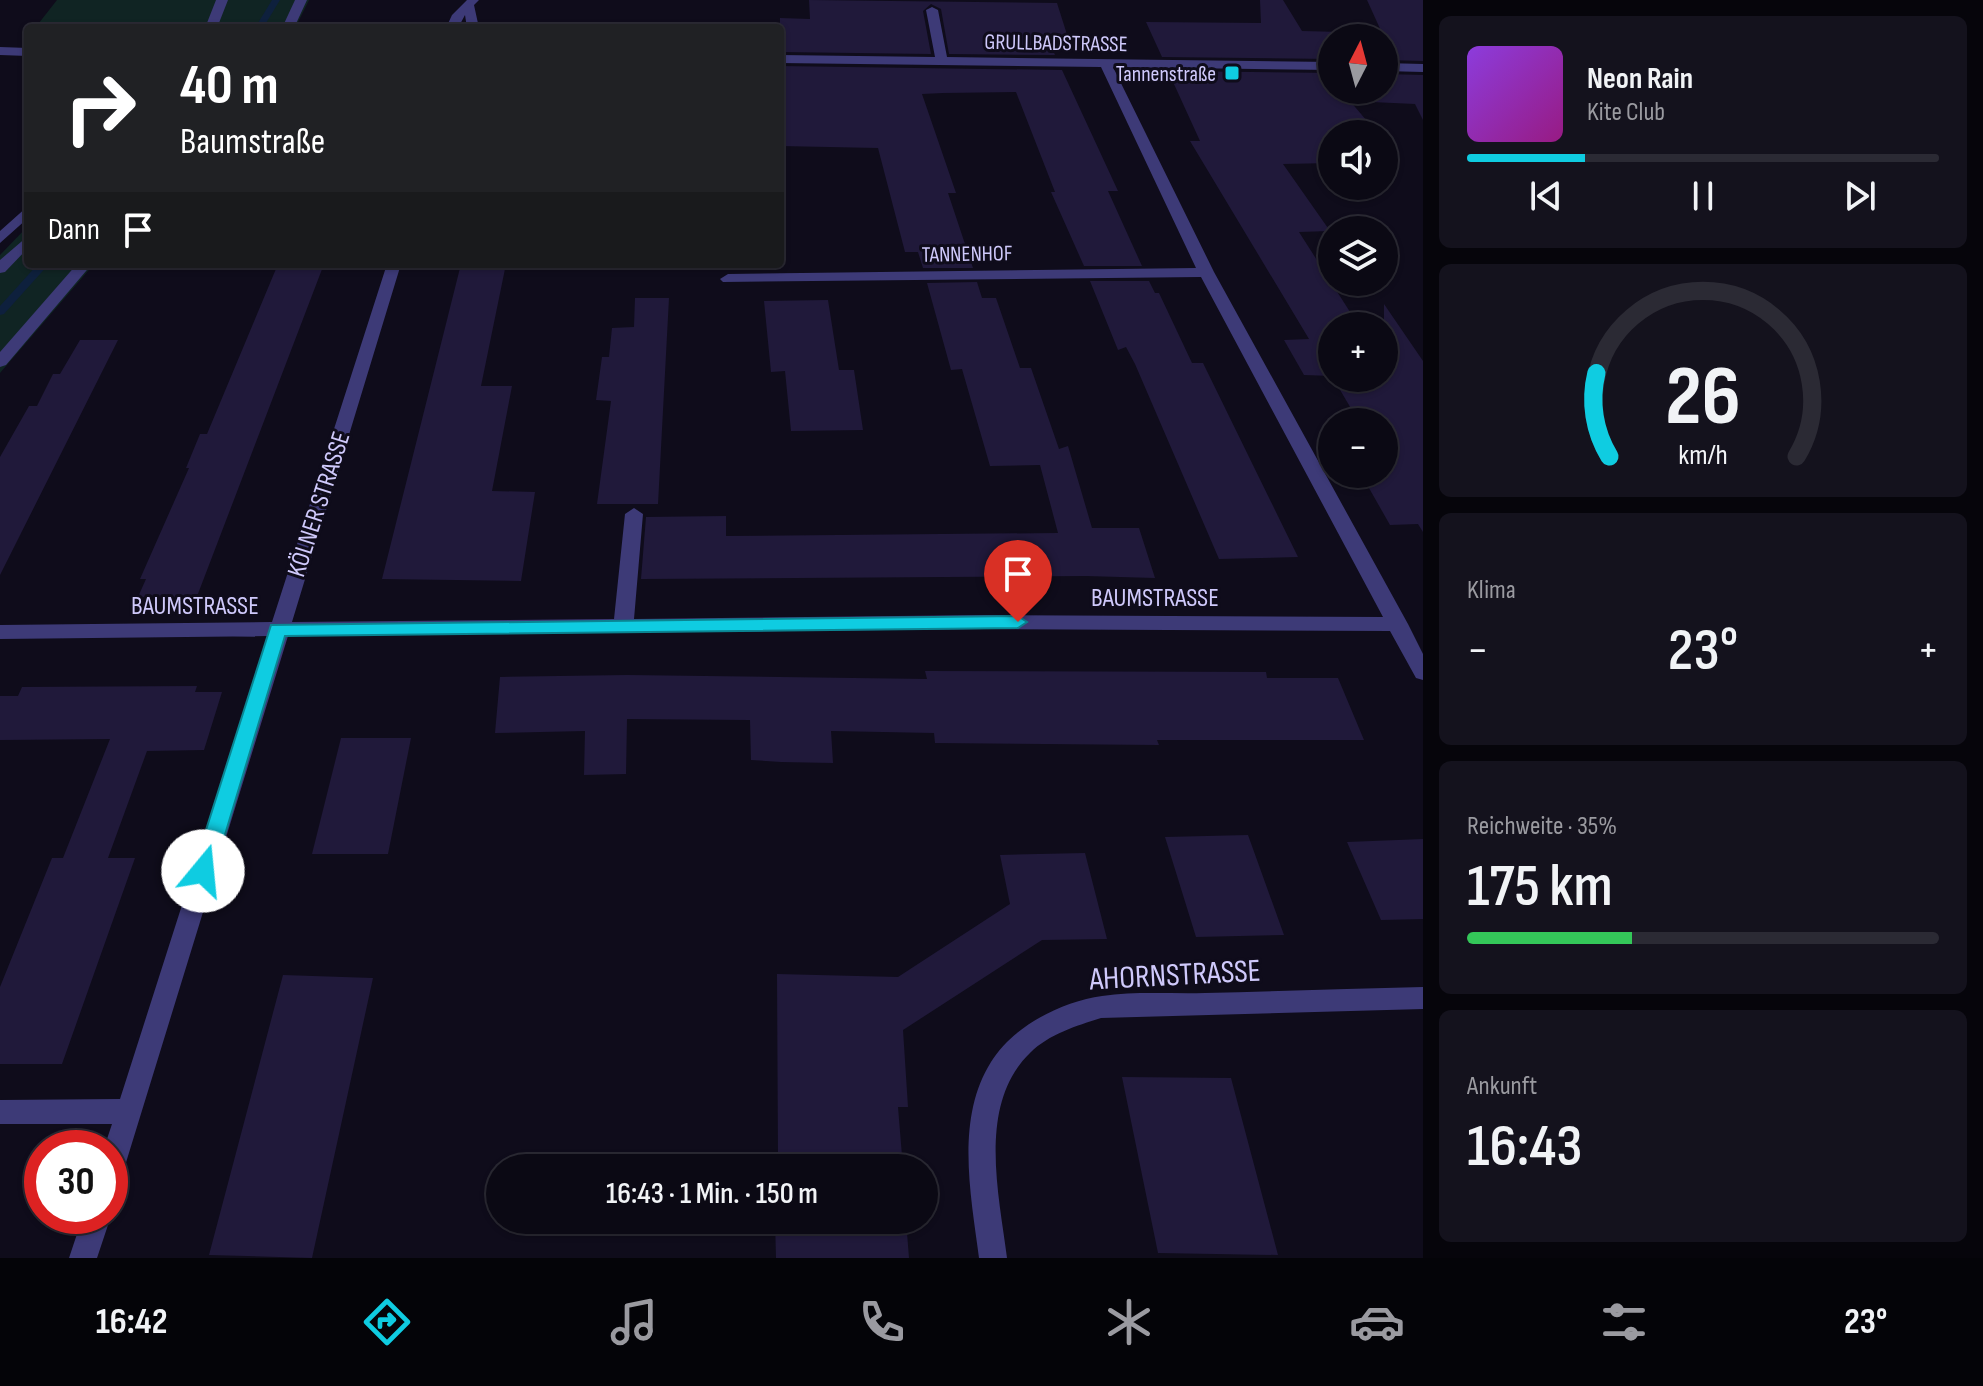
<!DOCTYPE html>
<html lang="de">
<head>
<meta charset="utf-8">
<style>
	:root { --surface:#0b0914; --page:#14121d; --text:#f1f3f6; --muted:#9a9aa0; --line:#2b2a34; --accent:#0fcce1 }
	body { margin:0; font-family:"Sofia Sans Condensed",sans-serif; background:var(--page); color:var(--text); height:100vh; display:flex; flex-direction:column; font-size:30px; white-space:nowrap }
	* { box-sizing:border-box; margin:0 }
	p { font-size:26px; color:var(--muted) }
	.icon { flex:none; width:44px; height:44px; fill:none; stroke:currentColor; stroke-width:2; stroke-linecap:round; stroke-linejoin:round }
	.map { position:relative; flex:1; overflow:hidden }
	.details { display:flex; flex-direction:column; gap:16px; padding:16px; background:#06050b; width:560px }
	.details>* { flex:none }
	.banner { position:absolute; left:24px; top:24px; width:760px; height:244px; border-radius:8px; box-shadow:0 2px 6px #0004,0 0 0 2px var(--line); background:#202124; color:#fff; overflow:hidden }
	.needle { width:52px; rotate:6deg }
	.controls { position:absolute; left:1318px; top:24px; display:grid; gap:16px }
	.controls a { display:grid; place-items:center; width:80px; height:80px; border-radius:50%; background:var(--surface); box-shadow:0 2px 6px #0004,0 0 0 2px var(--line); font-size:40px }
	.speed { position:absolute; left:24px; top:1130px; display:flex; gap:16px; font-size:40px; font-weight:700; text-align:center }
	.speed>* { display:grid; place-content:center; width:104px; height:104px; border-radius:50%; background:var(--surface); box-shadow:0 2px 6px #0004,0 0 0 2px var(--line); line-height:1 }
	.speed .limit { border:12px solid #d22; background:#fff; color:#111 }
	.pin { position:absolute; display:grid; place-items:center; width:68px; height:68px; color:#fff; margin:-82px -34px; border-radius:50% 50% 50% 0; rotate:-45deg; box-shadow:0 0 8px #0007 }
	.pin .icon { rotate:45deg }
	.me { position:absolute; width:88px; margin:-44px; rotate:17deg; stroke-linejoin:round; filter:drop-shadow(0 0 6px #0008) }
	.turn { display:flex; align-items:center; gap:28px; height:168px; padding:0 24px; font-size:36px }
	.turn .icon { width:104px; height:104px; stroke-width:2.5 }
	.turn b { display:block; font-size:56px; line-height:68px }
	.then { display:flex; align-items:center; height:76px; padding:0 24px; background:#0003; gap:16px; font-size:30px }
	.big { font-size:60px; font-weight:600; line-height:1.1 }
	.details .widget { flex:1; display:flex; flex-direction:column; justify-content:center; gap:12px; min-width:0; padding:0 28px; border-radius:12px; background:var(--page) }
	.details .dial { align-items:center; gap:0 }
	.dial svg { height:208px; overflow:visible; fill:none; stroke:var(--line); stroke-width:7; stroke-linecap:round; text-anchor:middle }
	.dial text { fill:var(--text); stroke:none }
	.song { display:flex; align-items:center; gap:24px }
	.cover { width:96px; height:96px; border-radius:12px; background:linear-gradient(135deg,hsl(270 70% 55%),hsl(310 70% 35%)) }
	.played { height:8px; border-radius:4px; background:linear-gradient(90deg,var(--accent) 25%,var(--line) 25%) }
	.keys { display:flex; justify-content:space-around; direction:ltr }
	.heat { display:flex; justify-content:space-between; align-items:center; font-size:44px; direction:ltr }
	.charge { height:12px; border-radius:6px; background:linear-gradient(90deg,#34c759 35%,var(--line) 0) }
	.trip { position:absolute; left:486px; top:1154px; width:452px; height:80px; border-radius:40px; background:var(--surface); box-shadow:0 2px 6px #0004,0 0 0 2px var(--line); font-weight:600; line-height:80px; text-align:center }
	.tab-bar { display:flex; height:128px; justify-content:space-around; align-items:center; background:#040408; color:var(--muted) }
	.tab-bar .icon { width:56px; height:56px }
	.tab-bar .active { color:var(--accent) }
	.tab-bar b { font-size:36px; color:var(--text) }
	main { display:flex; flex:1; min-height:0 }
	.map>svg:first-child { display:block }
</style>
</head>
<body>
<main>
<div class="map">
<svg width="1423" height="1258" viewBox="0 0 1423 1258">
	<rect width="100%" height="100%" fill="#0f0c1b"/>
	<!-- green -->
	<path fill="#102423" d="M57 0H309L295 28H35Z
		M28 226V264H94L0 373V255Z"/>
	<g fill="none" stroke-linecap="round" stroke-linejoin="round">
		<!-- stream -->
		<path fill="#0e203d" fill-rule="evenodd" d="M272 0H280L263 28H255Z
			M38 264H49L4 314 0 315V306Z"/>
	</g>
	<!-- building -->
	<path fill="#20193a" d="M809 0 1057 3 1070 44 1050 43 1055 55 949 54 941 9 931 4 923 11 931 54 780 52V18L810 19Z
		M1260 0H1283L1302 31 1382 33 1367 0H1423V61L1384 60V38H1332V59L1162 57 1146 22 1261 23Z
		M780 66 1062 70 1118 191H1108L1142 266H1084L1051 192H1055L1016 92 943 93 922 94 956 193H948L973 268H923L918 252H905L878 148 780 146Z
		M1168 71 1332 73V90H1384V74L1423 75V120L1415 104 1350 101 1378 134H1332V163L1283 164 1330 231 1299 232 1359 326H1332V376L1304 375 1284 340 1309 339 1190 141H1200Z
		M278 264H324L196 599 138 597 146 579H140L189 468H186L200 434H207Z
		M461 264H506L481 386H512L492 491 535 492 521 581 382 579Z
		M1090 281H1149L1155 293H1159L1192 363H1203L1298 557 1219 559 1135 364 1126 347 1118 350Z
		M977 282 982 298H996L1020 368H1031L1059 449 1068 446 1092 528H1139L1155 578 1086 576 641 579 646 517 726 516V536L1058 533 1040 465 990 466 962 369 951 370 927 283Z
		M635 298H669L658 504H597L611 401 596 400 602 357H609L612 328 634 327Z
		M828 300 839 370H854L863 430 791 431 785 371 771 372 764 301Z
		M1384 304 1423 361V532L1418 524 1390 525 1361 474H1389L1384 465V422H1359L1333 378H1384Z
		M80 340H118L0 575V457L29 406H37L53 374H60Z
		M925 671 1266 672 1267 678H1338L1364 740H1157L1159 745 935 743 934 733 831 731 833 763 781 762 751 760 750 720 627 719 626 774 584 775 585 731 495 733 500 677 627 675 927 679Z
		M197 686 195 692H222L204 750 147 751 108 858H135L62 1064H0V987L52 858H63L110 739 0 740V696H18L22 687Z
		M341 738H411L388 854H312Z
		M1248 835 1284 935 1196 937 1165 837Z
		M1423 839V919L1381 920 1347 842Z
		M1085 853 1107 939 1042 940 903 1030 908 1107H898L903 1168H775V1156H778L777 974 898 977 1010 904 1000 855Z
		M283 975 373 978 312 1258 209 1255Z
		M1122 1077 1231 1078 1278 1255 1158 1253Z
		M775 1220H906L909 1258H776Z"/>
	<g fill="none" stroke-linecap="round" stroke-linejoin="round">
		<!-- minor -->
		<path fill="#3d3a77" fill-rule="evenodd" d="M216 0H228L217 28H205Z
			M295 0H307L294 28H282Z
			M467 0H479L474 5 479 28H467L465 15 458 28H446L452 15Z
			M932 7 938 10 947 57 1332 62V70L1113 67 1214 272 1408 624 1423 654V680L1416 678 1390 631 986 629 288 636 120 1182 110 1186V1148H104L112 1124H0V1100L120 1099 268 636 0 639V625L272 622 387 264H401L292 622 614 619 625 514 634 508 643 514 634 619 986 615 1383 617 1201 277 723 282 720 279 728 274 1196 268 1101 67 780 63V55L935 57 926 10Z
			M0 47 28 48V56L0 55Z
			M1384 63 1423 64V72L1384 71Z
			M28 206V218L0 243V231Z
			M28 236V248L5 272 0 273V260Z
			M77 264H92L6 365 0 367V352Z
			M1423 987V1009L1101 1018C1076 1026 1049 1034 1030 1053 977 1104 999 1194 1007 1258H979C971 1196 955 1119 991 1062 1013 1026 1061 1002 1102 996 1135 991 1171 994 1205 993 1278 991 1350 989 1423 987Z
			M110 1213 111 1216 97 1258H69L83 1216H110Z"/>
	</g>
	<!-- route -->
	<path fill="#0fcce1" stroke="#0a8592" stroke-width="2" d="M1018 616 1027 622 1018 628 285 636 214 871 203 879 193 871 271 625Z"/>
	<!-- markers -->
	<rect fill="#0fcce1" stroke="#0f0c1b" stroke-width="3" x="1224" y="65" width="16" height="16" rx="4"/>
	<g text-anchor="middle" stroke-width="6" stroke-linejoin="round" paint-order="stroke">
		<!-- far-street labels -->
		<g font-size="22" fill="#cfc9fb" stroke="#0f0c1b">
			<text transform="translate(1056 42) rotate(1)" y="8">GRULLBADSTRASSE</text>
			<text transform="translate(967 253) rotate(-1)" y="8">TANNENHOF</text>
		</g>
		<!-- far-poi labels -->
		<g font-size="22" fill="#cfc9fb" stroke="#0f0c1b" text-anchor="end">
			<text x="1216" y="81">Tannenstraße</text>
		</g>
		<!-- street labels -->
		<g font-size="26" fill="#cfc9fb" stroke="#0f0c1b">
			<text transform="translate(318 504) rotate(-72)" y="9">KÖLNER STRASSE</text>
			<text x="1155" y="606">BAUMSTRASSE</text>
			<text x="195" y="614">BAUMSTRASSE</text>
		</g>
		<!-- near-street labels -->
		<g font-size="32" fill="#cfc9fb" stroke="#0f0c1b">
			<text transform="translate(1175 974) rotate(-3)" y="11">AHORNSTRASSE</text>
		</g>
	</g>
</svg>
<div class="controls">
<a><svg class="needle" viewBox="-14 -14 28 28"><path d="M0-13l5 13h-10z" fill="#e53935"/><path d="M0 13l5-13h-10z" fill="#9a9aa0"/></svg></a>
<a><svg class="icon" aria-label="sound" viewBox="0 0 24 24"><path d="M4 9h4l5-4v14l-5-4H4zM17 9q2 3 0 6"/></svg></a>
<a><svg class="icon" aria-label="layers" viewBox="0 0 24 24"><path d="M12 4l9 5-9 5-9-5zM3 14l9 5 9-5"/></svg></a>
<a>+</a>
<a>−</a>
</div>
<div class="speed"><div class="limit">30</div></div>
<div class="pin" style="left:1018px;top:622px;background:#d93025"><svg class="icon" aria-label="arrive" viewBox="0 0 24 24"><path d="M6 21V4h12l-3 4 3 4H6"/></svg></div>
<svg class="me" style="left:203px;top:871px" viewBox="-20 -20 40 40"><circle r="19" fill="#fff"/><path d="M0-13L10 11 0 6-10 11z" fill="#0fcce1"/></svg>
<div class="trip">16:43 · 1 Min. · 150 m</div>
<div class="banner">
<div class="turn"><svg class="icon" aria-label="right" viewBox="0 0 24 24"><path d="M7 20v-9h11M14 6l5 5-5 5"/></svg><div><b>40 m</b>Baumstraße</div></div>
<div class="then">Dann<svg class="icon" aria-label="arrive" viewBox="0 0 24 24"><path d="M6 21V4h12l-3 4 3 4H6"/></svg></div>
</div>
</div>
<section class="details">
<div class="widget">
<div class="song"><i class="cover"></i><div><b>Neon Rain</b><p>Kite Club</p></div></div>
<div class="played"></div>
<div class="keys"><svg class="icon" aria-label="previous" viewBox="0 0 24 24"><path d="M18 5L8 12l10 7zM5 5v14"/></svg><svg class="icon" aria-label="pause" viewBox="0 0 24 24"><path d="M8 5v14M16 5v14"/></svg><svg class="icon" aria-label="next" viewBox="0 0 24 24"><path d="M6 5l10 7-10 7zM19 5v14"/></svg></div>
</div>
<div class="widget dial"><svg viewBox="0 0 100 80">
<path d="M14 69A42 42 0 1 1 86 69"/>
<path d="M14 69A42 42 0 0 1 9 37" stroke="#0fcce1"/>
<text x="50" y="56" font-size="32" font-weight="700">26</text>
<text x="50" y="72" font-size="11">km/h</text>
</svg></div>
<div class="widget"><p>Klima</p>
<div class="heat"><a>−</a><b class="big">23°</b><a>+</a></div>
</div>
<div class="widget"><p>Reichweite · 35%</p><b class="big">175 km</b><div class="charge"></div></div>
<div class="widget"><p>Ankunft</p><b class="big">16:43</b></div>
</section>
</main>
<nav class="tab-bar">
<b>16:42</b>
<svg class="icon active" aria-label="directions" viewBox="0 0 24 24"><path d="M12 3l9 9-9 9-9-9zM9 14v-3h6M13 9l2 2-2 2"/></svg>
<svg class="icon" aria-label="music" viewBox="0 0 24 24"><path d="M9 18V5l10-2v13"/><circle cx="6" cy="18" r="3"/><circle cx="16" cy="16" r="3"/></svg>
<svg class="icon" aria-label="phone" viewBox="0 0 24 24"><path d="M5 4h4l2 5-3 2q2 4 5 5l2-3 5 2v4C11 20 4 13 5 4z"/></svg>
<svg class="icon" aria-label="climate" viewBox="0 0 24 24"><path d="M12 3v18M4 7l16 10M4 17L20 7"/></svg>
<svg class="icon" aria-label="car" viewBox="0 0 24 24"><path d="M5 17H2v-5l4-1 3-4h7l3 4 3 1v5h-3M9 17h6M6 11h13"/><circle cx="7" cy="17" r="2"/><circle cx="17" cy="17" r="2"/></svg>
<svg class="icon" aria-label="filters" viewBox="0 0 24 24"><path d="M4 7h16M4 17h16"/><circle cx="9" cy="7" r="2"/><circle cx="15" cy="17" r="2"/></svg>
<b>23°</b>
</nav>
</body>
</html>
